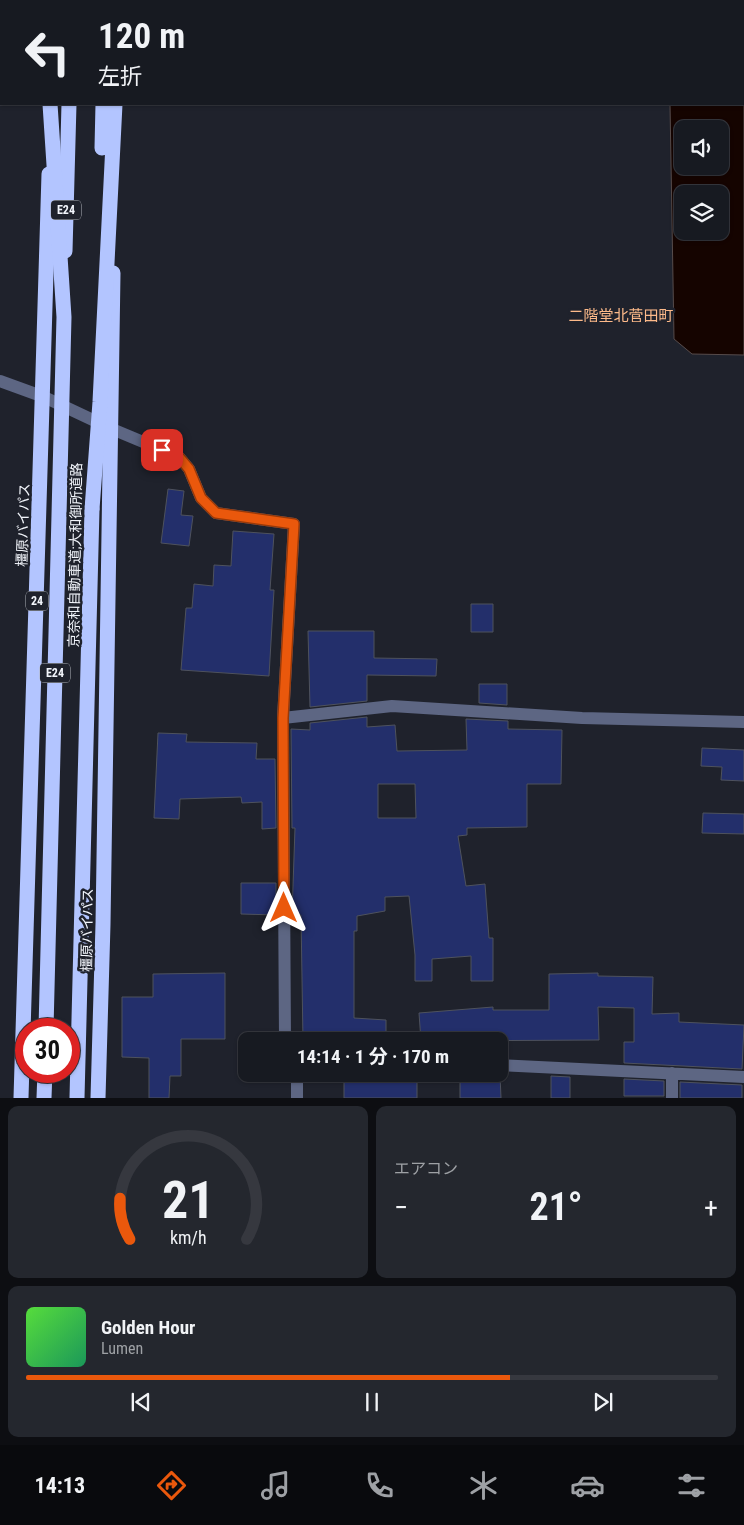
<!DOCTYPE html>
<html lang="ja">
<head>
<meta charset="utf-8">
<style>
	:root { --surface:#171a21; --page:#24272e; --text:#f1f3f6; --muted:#9ea1a5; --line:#36383f; --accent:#ea580c }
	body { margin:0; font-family:"Roboto Condensed","Noto Sans JP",sans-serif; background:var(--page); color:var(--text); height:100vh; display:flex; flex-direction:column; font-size:19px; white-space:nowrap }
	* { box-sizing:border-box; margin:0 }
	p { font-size:16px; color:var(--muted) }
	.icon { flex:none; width:28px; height:28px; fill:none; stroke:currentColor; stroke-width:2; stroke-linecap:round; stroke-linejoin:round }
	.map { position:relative; height:1098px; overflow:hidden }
	.panel { display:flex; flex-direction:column; gap:8px; padding:8px; background:#0d0e12; flex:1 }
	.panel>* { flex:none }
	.guide { position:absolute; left:0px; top:0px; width:745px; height:105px; box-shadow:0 1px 4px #0004,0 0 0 1px var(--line); background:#171a21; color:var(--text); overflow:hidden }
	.controls { position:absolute; left:674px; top:120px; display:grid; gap:10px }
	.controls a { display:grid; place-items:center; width:55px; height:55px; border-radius:10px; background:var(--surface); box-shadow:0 1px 4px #0004,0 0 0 1px var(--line); font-size:25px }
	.speed { position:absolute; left:15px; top:1018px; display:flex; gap:10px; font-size:25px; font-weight:700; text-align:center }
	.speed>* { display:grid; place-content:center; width:65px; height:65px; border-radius:50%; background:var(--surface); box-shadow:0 1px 4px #0004,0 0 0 1px var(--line); line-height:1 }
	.speed .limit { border:8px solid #d22; background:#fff; color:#111 }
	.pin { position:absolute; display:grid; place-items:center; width:42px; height:42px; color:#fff; margin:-21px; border-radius:10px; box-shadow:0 2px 8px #0006 }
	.me { position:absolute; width:55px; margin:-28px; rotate:0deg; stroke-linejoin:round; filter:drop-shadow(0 0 4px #0008) }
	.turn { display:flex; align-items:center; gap:18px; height:105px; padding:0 15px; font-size:22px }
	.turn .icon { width:65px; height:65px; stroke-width:2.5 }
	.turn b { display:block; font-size:35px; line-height:42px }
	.big { font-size:38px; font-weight:700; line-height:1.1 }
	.panel .tile { flex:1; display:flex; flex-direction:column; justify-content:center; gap:8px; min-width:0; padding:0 18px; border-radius:10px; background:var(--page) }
	.panel .dial { align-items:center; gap:0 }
	.dial svg { height:130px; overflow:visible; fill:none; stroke:var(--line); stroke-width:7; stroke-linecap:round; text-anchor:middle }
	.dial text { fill:var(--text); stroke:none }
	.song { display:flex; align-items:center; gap:15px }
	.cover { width:60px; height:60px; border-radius:8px; background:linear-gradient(135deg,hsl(110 70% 55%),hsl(150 70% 35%)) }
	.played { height:5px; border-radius:2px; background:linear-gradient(90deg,var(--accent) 70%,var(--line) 70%) }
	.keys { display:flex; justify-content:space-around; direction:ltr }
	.heat { display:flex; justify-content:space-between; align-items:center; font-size:28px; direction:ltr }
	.panel .tiles { flex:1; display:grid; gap:8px; grid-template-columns:1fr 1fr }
	.tile:last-child { grid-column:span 2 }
	.trip { position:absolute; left:238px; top:1032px; width:270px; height:50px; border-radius:10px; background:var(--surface); box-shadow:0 1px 4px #0004,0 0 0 1px var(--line); font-weight:700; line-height:50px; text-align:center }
	.dock { display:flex; height:80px; justify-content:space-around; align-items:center; background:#090a0d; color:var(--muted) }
	.dock .icon { width:35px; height:35px }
	.dock .on { color:var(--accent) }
	.dock b { font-size:22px; color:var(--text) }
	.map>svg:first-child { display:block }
</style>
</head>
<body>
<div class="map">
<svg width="744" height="1098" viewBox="0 0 744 1098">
	<rect width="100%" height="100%" fill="#1f222c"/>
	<!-- water -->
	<path fill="#150400" stroke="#574c4b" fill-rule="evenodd" d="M744 61V355L692 354 674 339 670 104H744ZM682 129H720V166H682ZM682 194H720V231H682Z"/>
	<!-- building -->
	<path fill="#232f6b" stroke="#4e525d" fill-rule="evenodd" d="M168 489 184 491 181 515 193 516 189 546 161 543Z
		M233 531 274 534 270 590H274L269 676 181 670 186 608H192L194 584 213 586 214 565 231 566Z
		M471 604H493V632H471Z
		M308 631H374V658L437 659 436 676 367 675V701L310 707Z
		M479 684H507V705L479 703Z
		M367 717V727L395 725 397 751 467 750 466 719 508 721V729L562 730 561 784H527V827L467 828V835L458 836 466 886 485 884 489 938H493V981H471V956L432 959V981H415V955L409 896 385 897V911L357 916V931H354V1018L386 1020V1040L303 1041 301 915H292L295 828H292L291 729 310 730V723ZM378 784H415L416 818H378Z
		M158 733 187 734 186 742 257 743 256 759H275L276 828 262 829V802L242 803 241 797 180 799 179 819 154 818Z
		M702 748 744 750V781L721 780 722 767 701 766Z
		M703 813 744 814V834L702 833Z
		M241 883H276V915L241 914Z
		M225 973V1039H181V1076H170L169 1098H149V1058L122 1057V997H153V974Z
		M598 973V976L653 977 652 1014 679 1013V1022L744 1025 742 1069 624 1063V1042H634V1008L598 1007 599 1040 421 1041 419 1013 493 1007V1010H549V974Z
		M382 1074H417V1098H344V1078H382Z
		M460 1075H500L501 1098H460Z
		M551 1076 570 1077V1098H551Z
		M624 1079 664 1081V1096H624Z
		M680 1082 742 1085V1098H680Z"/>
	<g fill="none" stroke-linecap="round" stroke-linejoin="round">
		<!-- minor -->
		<path stroke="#5d6683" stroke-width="12" d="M632 1V0
			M0 25H1
			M0 381 44 397 112 429 179 457 189 469 201 498 216 513 294 524 283 718 285 1041
			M283 718 392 706 582 718 744 722
			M499 1065 744 1077
			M297 1074V1098
			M672 1098V1073"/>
		<!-- highway -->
		<path stroke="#b3c5ff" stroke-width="15" d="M43 0V1
			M72 1V0
			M106 1V0
			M123 1V0
			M65 251 69 104
			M21 1098 49 174
			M44 1098 45 1071
			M77 1098 92 509
			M98 1098 103 924 113 273"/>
		<!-- highway-bridge -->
		<path stroke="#b3c5ff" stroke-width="15" d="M102 148 103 104
			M92 509 100 402 115 104
			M46 1029 64 317 50 104"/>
	</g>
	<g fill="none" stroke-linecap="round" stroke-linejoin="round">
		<defs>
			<path id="route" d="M162 450 179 457 189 469 201 498 216 513 294 524 283 718 284 908"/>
		</defs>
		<!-- route casing -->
		<use href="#route" stroke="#983908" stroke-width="12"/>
		<!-- route -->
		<use href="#route" stroke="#ea580c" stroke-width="9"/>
	</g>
	<g text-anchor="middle" stroke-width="5" stroke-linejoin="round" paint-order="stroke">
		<!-- shield labels -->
		<g fill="#1f222c" stroke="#b3b6bd" stroke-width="1">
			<rect x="51" y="200.5" width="30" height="19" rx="4"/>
			<rect x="26" y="591.5" width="22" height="19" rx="4"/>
			<rect x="40" y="663.5" width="30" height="19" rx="4"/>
		</g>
		<g font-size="12" font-weight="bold" fill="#f2f5fb">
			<text x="66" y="214">E24</text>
			<text x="37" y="605">24</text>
			<text x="55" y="677">E24</text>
		</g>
		<!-- street labels -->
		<g font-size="14" fill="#f2f5fb" stroke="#1f222c">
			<text transform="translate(23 525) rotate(-88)" y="5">橿原バイパス</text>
			<text transform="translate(75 555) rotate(-89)" y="5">京奈和自動車道;大和御所道路</text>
			<text transform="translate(87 930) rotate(-89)" y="5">橿原バイパス</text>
		</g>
		<!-- neighbourhood labels -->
		<g font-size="15" fill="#fdba8a" stroke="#1f222c">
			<text x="621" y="321">二階堂北菅田町</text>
		</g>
	</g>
</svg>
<div class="controls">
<a><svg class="icon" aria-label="sound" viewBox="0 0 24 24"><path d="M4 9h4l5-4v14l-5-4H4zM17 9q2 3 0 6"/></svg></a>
<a><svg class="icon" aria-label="layers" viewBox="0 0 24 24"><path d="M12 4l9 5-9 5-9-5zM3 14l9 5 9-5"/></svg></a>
</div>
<div class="speed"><div class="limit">30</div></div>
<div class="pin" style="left:162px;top:450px;background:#d93025"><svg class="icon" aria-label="arrive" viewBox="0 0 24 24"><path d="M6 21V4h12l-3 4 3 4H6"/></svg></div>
<svg class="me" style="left:284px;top:908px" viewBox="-20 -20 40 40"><path d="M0-17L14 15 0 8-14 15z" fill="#ea580c" stroke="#fff" stroke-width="4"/></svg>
<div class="trip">14:14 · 1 分 · 170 m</div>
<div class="guide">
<div class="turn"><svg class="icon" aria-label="left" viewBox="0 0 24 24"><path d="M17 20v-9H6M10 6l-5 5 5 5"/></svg><div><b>120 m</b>左折</div></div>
</div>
</div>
<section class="panel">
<div class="tiles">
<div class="tile dial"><svg viewBox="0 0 100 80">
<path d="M14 69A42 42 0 1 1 86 69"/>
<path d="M14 69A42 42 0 0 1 8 44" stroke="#ea580c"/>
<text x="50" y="56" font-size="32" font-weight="700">21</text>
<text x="50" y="72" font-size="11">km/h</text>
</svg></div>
<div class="tile"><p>エアコン</p>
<div class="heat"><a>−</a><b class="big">21°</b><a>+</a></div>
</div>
<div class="tile">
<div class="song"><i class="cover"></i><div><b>Golden Hour</b><p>Lumen</p></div></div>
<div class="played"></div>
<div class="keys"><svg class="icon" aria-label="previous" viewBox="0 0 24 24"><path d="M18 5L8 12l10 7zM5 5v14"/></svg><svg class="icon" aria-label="pause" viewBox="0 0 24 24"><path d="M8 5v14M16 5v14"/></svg><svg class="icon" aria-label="next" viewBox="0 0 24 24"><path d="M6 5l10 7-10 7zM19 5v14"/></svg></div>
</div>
</div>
</section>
<nav class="dock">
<b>14:13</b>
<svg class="icon on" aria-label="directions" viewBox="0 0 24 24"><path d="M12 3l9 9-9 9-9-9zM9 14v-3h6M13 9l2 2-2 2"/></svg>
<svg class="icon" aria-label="music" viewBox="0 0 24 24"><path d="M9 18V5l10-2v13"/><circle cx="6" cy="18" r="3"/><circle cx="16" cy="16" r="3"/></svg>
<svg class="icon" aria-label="phone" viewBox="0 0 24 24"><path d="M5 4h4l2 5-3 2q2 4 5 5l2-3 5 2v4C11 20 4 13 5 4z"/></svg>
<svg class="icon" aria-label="climate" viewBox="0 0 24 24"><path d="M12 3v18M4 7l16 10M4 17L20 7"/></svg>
<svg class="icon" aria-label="car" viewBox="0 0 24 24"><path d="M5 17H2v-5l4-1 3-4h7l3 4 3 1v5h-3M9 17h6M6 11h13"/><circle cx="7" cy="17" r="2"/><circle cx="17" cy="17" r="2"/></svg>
<svg class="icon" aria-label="filters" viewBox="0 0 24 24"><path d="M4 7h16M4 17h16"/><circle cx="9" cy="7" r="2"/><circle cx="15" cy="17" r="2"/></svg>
</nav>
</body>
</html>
